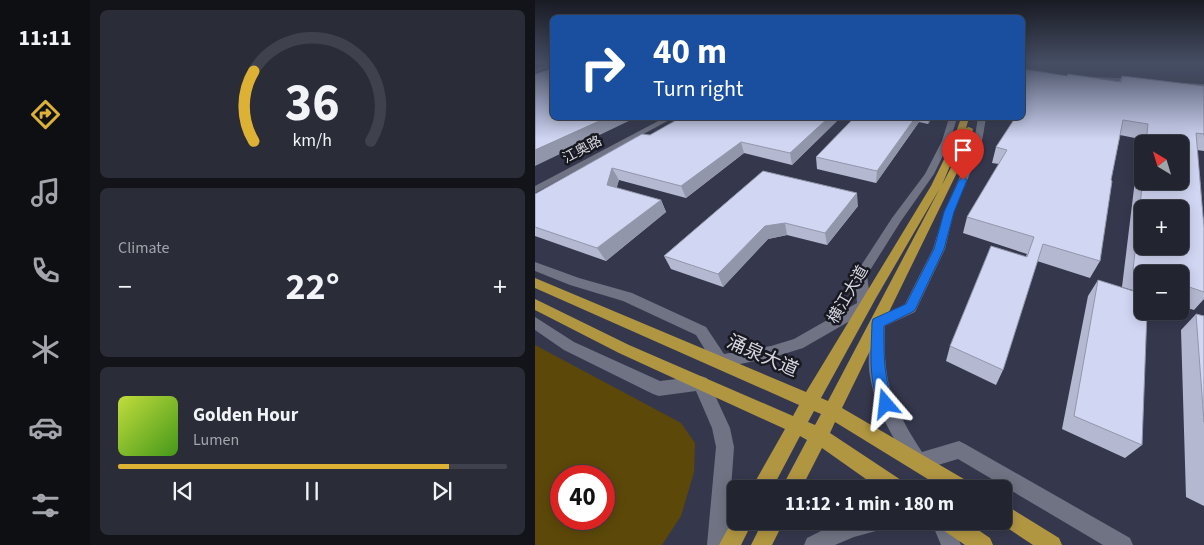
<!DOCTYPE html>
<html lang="en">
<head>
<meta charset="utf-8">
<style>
	:root { --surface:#222530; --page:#2a2d38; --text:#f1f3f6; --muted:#a2a5ab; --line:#3f424c; --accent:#ddb133 }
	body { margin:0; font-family:"Source Sans 3","Noto Sans SC",sans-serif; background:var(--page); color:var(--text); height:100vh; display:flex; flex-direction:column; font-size:19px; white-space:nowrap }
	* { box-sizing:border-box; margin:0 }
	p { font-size:16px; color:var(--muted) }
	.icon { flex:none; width:28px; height:28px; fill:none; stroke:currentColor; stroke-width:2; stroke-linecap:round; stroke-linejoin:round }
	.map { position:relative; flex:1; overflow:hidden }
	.side { display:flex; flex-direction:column; gap:10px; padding:10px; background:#13141a; width:445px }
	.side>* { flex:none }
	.guide { position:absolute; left:15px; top:15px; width:475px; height:105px; border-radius:8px; box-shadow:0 2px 12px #0003,0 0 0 1px var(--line); background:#1a4fa0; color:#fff; overflow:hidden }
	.needle { width:32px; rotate:322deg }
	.fabs { position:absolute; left:599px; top:135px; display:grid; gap:10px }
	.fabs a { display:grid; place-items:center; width:55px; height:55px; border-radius:8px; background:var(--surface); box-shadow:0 2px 12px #0003,0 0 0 1px var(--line); font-size:25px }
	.speed { position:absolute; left:15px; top:465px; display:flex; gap:10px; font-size:25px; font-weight:700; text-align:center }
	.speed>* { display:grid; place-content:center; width:65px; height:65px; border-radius:50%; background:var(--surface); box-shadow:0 2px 12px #0003,0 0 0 1px var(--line); line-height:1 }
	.speed .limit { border:8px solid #d22; background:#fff; color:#111 }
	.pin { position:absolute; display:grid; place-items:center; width:42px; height:42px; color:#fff; margin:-51px -21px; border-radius:50% 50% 50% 0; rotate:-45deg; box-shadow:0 0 5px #0007 }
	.pin .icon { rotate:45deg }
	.me { position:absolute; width:55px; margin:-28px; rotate:343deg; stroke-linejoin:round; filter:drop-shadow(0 0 4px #0008) }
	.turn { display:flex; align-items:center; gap:18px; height:105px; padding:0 20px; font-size:22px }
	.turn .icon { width:65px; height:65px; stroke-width:2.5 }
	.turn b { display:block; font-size:35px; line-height:42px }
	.big { font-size:38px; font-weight:700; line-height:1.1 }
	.side .tile { flex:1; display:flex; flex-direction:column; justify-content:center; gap:8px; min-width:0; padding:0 18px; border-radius:8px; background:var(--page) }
	.side .dial { align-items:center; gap:0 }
	.dial svg { height:130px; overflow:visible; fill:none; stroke:var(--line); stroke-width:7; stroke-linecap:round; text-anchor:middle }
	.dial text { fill:var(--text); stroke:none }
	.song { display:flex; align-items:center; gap:15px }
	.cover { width:60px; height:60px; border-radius:8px; background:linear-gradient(135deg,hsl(70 70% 55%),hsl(100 70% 35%)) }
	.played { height:5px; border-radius:2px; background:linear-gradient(90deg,var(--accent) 85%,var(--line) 85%) }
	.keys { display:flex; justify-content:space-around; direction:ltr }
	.heat { display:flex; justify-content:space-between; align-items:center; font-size:28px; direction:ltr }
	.trip { position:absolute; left:192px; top:480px; width:285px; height:50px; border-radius:8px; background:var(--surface); box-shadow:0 2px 12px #0003,0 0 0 1px var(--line); font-weight:700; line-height:50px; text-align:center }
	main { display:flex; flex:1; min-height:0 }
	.menu { display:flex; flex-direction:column; width:90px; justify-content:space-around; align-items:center; background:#0e0f13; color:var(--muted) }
	.menu .icon { width:35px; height:35px }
	.menu .selected { color:var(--accent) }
	.menu b { font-size:22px; color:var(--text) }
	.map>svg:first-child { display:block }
</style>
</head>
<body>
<main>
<nav class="menu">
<b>11:11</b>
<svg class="icon selected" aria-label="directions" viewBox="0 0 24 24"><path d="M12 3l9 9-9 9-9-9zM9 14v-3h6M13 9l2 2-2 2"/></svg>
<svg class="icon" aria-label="music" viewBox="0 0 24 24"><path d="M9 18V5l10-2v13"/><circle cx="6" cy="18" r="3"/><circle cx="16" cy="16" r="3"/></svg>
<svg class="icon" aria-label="phone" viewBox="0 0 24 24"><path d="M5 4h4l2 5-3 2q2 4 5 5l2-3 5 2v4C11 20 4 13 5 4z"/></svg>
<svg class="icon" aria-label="climate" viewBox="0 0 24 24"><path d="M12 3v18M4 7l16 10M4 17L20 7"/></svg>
<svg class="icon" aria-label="car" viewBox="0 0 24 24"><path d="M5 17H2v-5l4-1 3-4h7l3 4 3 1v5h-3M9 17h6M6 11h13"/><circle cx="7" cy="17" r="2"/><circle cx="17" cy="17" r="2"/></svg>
<svg class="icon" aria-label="filters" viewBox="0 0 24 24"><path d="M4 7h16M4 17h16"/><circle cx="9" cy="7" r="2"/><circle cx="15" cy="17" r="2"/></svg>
</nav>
<section class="side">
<div class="tile dial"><svg viewBox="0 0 100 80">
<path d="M14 69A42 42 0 1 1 86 69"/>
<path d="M14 69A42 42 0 0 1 14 26" stroke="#ddb133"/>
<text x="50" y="56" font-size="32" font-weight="700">36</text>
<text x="50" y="72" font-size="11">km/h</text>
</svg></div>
<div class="tile"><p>Climate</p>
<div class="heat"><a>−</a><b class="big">22°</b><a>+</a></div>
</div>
<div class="tile">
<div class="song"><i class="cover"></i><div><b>Golden Hour</b><p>Lumen</p></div></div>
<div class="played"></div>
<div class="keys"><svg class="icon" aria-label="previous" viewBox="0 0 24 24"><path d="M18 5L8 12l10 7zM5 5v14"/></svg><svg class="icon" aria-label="pause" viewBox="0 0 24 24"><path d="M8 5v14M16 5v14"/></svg><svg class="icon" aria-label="next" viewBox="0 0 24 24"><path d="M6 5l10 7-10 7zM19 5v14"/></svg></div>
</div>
</section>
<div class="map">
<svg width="669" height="545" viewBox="0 0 669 545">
	<rect width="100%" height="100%" fill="#2e3140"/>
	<!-- built -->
	<path fill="#35384d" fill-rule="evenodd" d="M0 80 18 118H488L669 93V545H0ZM608 144H645V181H608ZM608 209H645V246H608ZM608 274H645V311H608ZM26 476H69V519H26ZM201 489H469V521H201Z"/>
	<!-- green -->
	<path fill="#5c4809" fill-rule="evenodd" d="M0 345 146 423 160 443 159 472 146 516 127 545H0ZM26 476H69V519H26Z"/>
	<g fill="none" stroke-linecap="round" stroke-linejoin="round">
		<!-- minor -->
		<path fill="#6f7383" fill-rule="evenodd" d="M15 63H18V66L0 73V69Z
			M542 76 602 79 605 81 602 83 544 79 541 77Z
			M645 83 669 84V88L644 84Z
			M129 118H138L0 193V186Z
			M414 118H422L415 141 399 174 366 221 332 275 336 306 334 310 268 348 236 358 185 368 180 366 161 335 88 301 35 285 0 271V262L44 278 97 293 171 327 189 354 236 346 259 339 322 303 320 275 357 218 390 174 407 141Z
			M443 118H451L446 147 419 212 410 249 382 308 380 312 350 326C348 384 356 403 387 452L424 441 430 444 595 538 598 545H568L423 459 383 471 377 468C358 438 338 406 334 369 333 354 335 338 336 323L338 319 370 304 398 249 409 212 438 147Z
			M0 317 39 342 125 381 166 376 172 378 195 428 199 447 192 545H172L181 447 177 428 161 391 124 396 118 394 29 350 0 330Z
			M306 521H355L352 528 319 537 300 545H269L272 538Z
			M396 521H416L426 545H406Z"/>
		<!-- major -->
		<path fill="#b19642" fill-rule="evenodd" d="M426 118H434L431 128 434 127 438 129 434 148 307 408 434 482 437 489H409L300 422 295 433 369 482 372 489H345L287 448 266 489H246L272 440 265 436 237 489H216L250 429 84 353 0 310V299L94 345 258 416 264 405 0 288V278L271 392 396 186 418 141ZM429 132 426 148 407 185ZM405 188 293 401 286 398 341 298ZM279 411 286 414 280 425 273 422Z
			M469 504 524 538 527 545H498L462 521H469Z
			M201 514V521H218L206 545H184Z
			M228 521H249L237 545H216Z
			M402 521H430L455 538 458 545H430L405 528Z"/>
	</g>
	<!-- wall -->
	<path fill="#b4b8d1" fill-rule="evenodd" d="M488 69 532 76 584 82 587 76 669 86V151L662 150 669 228V299L659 310 645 306V274H608V293L587 287 605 139 585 135 576 180 565 261 555 278 502 261 468 370 461 385 411 361 415 346 491 256 492 254 428 233 432 217 464 164 457 163 461 147 488 118ZM608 144H645L608 181Z
		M145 118H305L257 165 209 153 151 198 84 180 81 188 126 200 131 212 71 261 0 236V194L115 135Z
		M319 118H397L393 124 384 122 341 183 282 169 281 157Z
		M228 171 323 206 292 245 252 235 233 239 188 287 136 269 129 256Z
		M563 280 607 445 590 458 527 429 553 296Z
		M661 314 669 316V506L651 497 646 330Z"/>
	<!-- shaded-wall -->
	<path fill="#9296aa" d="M71 118H100L0 166V150Z
		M293 118H305L257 165 255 153Z
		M380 118H384V122L341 183 342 171Z
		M393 118H397L393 124Z
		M206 142 209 153 151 198 146 186Z
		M77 168 84 180 79 198 72 185Z
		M322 193 323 206 292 245 290 233Z
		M126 200 131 212 71 261 62 248Z
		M250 223 252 235 233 239 188 287 183 274 230 226Z"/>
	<!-- building -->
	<path fill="#d1d6f3" stroke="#9296aa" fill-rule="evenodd" d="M18 68V118H71L0 150V74Z
		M488 69 532 76 533 74 586 82 587 76 669 86V134L661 133 669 228V292L645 284V274H610L598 270 608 178V181H645V144H611L613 124 588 120 576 180 577 181 565 261 508 244 468 370 415 346 456 246 492 257 499 237 432 217 472 150 461 147 480 118H488V107L490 102H488ZM608 209H645V246H608Z
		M145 118H293L255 153 206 142 146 186 77 168 72 185 126 200 62 248 0 227V194L107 134 115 135Z
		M319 118H380L342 171 281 157Z
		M228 171 322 193 290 233 250 223 230 226 183 274 129 256Z
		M563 280 608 294V311H612L607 445 539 416Z
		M661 314 669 316V422Z"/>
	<!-- sky -->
	<linearGradient id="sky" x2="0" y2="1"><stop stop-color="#191b23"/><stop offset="0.45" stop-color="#464e64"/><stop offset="1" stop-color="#464e64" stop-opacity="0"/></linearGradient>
	<rect width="669" height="140" fill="url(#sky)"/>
	<!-- route -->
	<path fill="#1a73e8" stroke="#114b97" d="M428 177 432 180 419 212 409 249 381 308 379 311 349 326C349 355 348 376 359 404L356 409 351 411 346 409C333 381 336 353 337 323L338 319 371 304 399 249 409 212 424 180Z"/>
	<g text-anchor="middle" stroke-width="5" stroke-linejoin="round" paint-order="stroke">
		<!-- far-street labels -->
		<g font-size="14" fill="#d5d6e0" stroke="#181920">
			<text transform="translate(47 149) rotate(-28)" y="5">江奥路</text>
		</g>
		<!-- street labels -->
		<g font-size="16" fill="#d5d6e0" stroke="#181920">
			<text transform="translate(312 294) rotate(-60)" y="6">横江大道</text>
		</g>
		<!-- near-street labels -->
		<g font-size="19" fill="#d5d6e0" stroke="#181920">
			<text transform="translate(228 355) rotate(24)" y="7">涌泉大道</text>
		</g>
	</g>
</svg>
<div class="fabs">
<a><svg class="needle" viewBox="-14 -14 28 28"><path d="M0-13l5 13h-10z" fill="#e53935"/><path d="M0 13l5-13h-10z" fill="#a2a5ab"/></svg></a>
<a>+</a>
<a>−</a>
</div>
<div class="speed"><div class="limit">40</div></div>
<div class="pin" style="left:428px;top:180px;background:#d93025"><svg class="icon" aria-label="arrive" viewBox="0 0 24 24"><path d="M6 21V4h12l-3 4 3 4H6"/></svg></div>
<svg class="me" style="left:351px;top:404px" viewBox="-20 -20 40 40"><path d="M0-17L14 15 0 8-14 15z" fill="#1a73e8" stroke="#fff" stroke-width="4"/></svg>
<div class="trip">11:12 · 1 min · 180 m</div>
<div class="guide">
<div class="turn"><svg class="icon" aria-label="right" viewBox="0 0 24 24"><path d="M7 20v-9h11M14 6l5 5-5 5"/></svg><div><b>40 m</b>Turn right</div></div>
</div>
</div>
</main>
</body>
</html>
